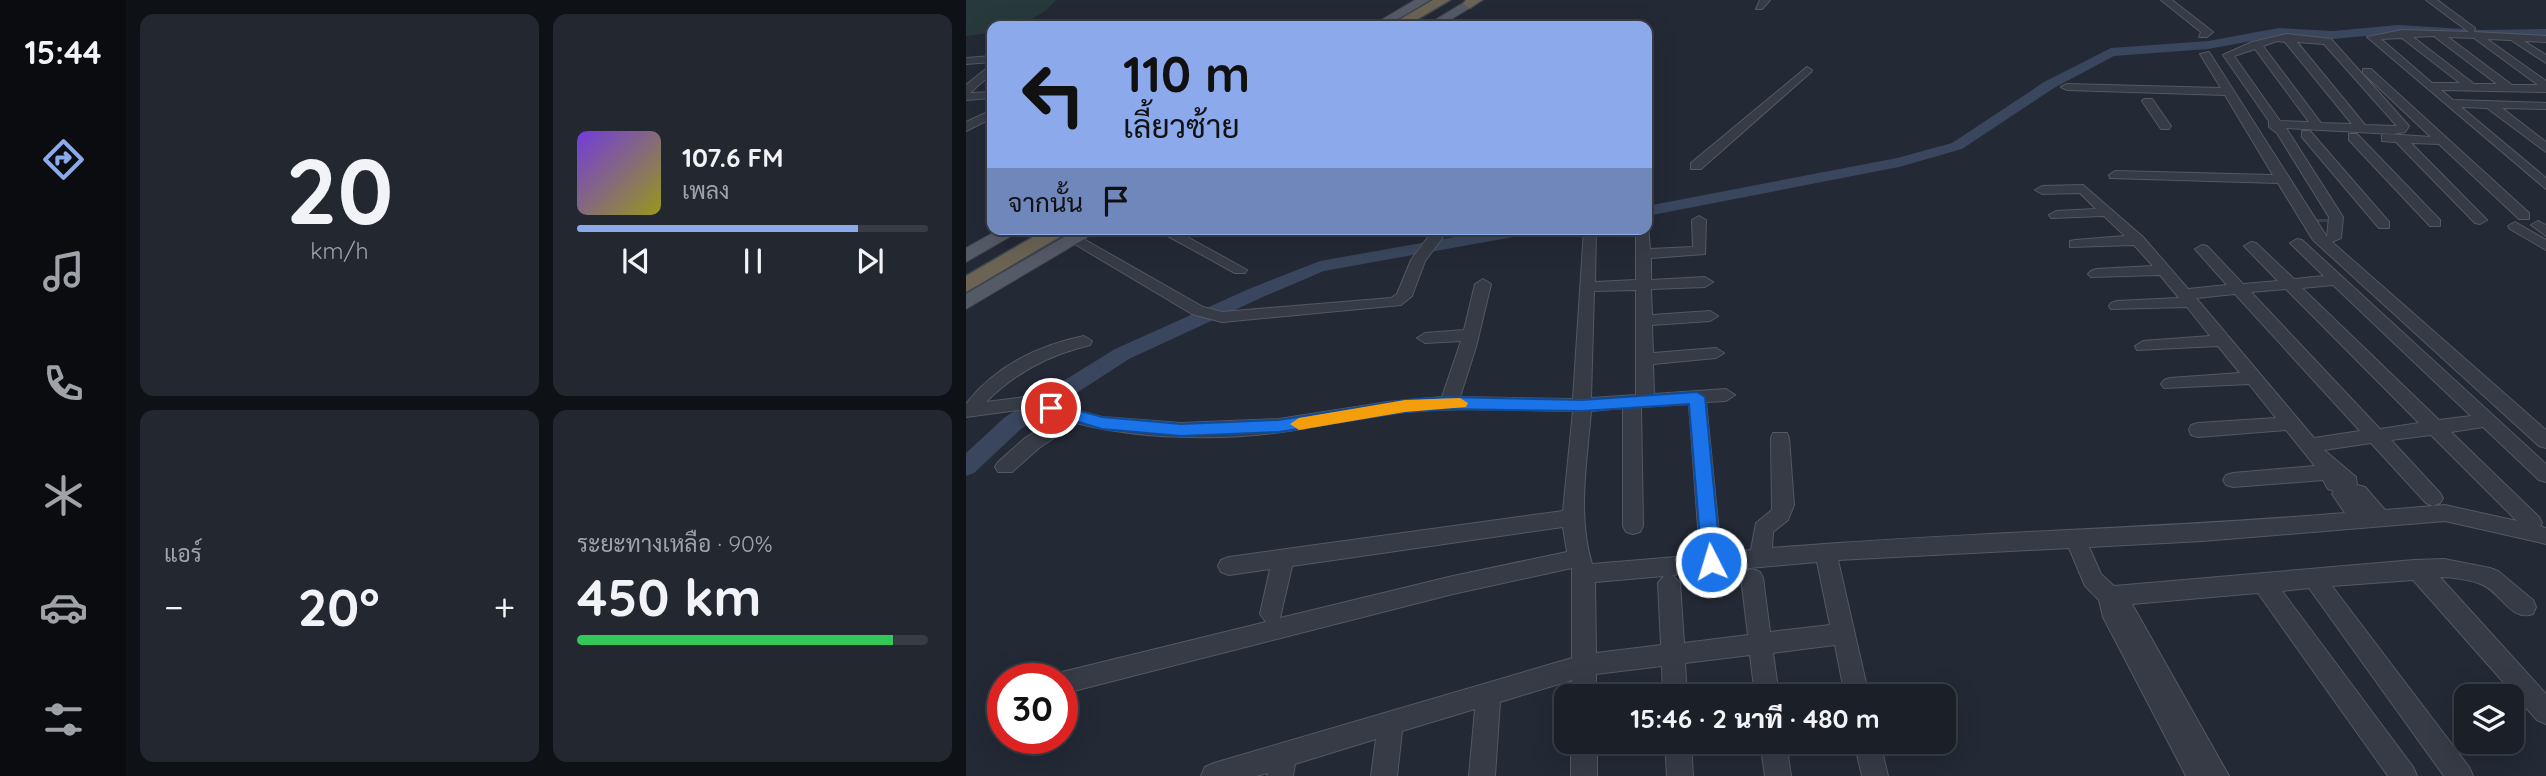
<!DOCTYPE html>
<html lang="th">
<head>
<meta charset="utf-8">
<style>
	:root { --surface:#1a1f28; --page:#232730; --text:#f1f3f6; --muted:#9fa2a8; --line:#383d45; --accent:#8ca9ec }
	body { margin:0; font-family:Quicksand,Sarabun,sans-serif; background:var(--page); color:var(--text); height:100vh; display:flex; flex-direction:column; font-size:26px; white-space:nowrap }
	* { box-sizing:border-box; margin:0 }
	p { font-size:23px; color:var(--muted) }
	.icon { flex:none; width:38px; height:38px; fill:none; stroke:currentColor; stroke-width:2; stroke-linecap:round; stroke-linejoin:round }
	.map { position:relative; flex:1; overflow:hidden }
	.side { display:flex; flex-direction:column; gap:14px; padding:14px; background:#0e1116; width:840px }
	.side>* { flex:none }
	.hud { position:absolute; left:21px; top:21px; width:665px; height:214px; border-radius:14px; box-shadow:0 7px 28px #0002,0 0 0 2px var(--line); background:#8ca9ec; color:#111; overflow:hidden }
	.fabs { position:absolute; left:1488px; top:684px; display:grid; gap:14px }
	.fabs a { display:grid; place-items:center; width:70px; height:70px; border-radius:14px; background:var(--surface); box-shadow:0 7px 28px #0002,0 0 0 2px var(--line); font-size:35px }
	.speed { position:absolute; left:21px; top:663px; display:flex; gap:14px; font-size:35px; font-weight:700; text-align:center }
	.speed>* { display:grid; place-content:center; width:91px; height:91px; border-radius:50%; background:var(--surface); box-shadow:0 7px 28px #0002,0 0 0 2px var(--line); line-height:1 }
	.speed .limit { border:10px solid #d22; background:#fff; color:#111 }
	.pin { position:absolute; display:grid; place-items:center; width:60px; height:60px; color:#fff; margin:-30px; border:4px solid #fff; border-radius:50%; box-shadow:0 2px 7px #0007 }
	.me { position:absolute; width:77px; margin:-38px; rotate:355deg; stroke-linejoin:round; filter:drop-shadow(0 0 5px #0008) }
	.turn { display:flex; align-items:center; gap:24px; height:147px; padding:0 21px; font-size:32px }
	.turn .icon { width:91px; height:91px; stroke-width:2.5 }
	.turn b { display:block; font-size:49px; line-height:60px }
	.then { display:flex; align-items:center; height:66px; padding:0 21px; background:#0003; gap:14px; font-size:26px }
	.big { font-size:52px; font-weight:800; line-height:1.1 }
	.side .tile { flex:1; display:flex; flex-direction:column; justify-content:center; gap:10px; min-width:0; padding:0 24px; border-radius:14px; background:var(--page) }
	.side .dial { align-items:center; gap:0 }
	.dial b { font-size:91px; line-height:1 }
	.song { display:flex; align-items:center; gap:21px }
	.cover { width:84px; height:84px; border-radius:10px; background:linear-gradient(135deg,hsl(260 70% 55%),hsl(60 70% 35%)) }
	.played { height:7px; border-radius:4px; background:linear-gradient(90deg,var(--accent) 80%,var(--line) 80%) }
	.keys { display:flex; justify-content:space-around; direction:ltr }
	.heat { display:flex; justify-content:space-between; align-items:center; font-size:38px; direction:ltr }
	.charge { height:10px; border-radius:5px; background:linear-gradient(90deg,#34c759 90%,var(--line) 0) }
	.side .tiles { flex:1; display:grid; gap:14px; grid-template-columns:repeat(2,1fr) }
	.trip { position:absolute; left:588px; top:684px; width:402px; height:70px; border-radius:14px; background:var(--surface); box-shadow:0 7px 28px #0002,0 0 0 2px var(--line); font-weight:800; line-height:70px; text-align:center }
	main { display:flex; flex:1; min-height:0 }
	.dock { display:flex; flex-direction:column; width:126px; justify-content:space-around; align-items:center; background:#0a0c10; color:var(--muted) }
	.dock .icon { width:49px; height:49px }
	.dock .on { color:var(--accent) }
	.dock b { font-size:32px; color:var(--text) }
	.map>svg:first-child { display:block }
</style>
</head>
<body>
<main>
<nav class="dock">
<b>15:44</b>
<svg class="icon on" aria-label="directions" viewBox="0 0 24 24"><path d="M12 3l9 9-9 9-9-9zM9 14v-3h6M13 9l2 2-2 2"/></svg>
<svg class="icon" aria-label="music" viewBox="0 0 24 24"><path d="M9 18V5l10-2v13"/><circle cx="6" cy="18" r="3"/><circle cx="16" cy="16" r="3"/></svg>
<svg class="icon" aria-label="phone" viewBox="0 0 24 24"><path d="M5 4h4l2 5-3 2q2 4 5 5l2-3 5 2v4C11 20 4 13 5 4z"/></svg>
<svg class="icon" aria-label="climate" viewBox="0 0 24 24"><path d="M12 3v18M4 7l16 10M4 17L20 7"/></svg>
<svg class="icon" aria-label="car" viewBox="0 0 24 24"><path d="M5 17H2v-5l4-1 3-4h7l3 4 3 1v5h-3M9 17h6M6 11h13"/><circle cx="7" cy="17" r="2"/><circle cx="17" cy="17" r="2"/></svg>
<svg class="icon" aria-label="filters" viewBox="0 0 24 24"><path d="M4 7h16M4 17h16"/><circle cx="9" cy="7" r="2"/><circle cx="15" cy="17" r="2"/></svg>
</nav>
<section class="side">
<div class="tiles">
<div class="tile dial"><b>20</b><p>km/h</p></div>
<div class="tile">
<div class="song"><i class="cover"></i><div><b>107.6 FM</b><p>เพลง</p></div></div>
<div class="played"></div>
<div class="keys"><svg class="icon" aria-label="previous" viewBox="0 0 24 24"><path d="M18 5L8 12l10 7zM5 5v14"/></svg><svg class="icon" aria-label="pause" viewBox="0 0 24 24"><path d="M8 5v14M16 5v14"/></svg><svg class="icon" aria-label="next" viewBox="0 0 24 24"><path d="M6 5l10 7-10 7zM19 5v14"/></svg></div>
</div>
<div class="tile"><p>แอร์</p>
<div class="heat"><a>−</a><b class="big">20°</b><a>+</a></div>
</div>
<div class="tile"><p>ระยะทางเหลือ · 90%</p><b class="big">450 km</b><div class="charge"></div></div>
</div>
</section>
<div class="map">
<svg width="1580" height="776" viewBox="0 0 1580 776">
	<rect width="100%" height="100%" fill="#232935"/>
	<!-- green -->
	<path fill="#28393b" d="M0 0H90C74 20 51 26 26 26V33L0 36Z"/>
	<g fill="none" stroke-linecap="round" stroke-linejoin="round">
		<!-- river -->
		<path fill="#39465d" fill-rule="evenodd" d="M1432 25 1515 30 1580 29V37L1515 38 1432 33 1367 39 1313 36 1242 49 1148 56 1088 88 996 149 933 167 681 216V206L931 158 986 143 1078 82 1145 48 1242 41 1313 28 1367 31Z
			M534 229H572L564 234 358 271 299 296 163 359 55 429 8 473 0 476V453L39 417 149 349 285 288 354 261Z"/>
		<!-- minor-tunnel -->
		<path stroke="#383e4a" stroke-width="13" stroke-dasharray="13 7" stroke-linecap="butt" d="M1356 219V222"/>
		<defs>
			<path id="minor" d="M794 0H804L796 9H790Z
				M1195 0H1206L1247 32 1241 37H1233L1235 32Z
				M1460 0H1471L1509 28 1508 32 1580 36V42L1558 41 1580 55V63L1545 40 1521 39 1580 81V92L1475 90 1487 100 1580 103V109L1536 108 1580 142V152L1521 108 1495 107 1580 178V189L1401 37 1436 30 1503 32ZM1469 36V37L1531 84H1508L1447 37ZM1482 37 1508 38 1572 85H1546ZM1436 38 1494 83H1466L1415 39Z
				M1321 34 1365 39 1443 126 1439 132 1427 134 1320 128 1377 217 1375 238 1366 242 1580 430V448L1573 446 1347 240 1312 183 1144 178 1143 175 1149 171 1307 175 1259 95 1101 90 1095 87 1101 84 1255 88 1234 54 1243 52 1361 237 1363 217 1311 133 1303 127V121L1257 55 1286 42ZM1311 41 1319 42 1386 124 1355 123 1297 46ZM1331 42 1358 44 1431 126 1399 125ZM1289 49 1343 122 1314 121 1268 56Z
				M26 56V62L0 64V58Z
				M26 64V73L4 93 26 92V98L0 100V85Z
				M841 67 846 70 845 72 735 169H725V163Z
				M1397 69H1405L1563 213V219H1553L1473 144 1445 143 1521 220 1514 224 1509 223 1430 142 1416 141V135L1420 134 1465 137 1397 73Z
				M1178 99H1186L1205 126 1203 129H1195L1176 101Z
				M26 110V118L0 131V122Z
				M1336 131H1344L1423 222V228H1413L1336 137Z
				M1383 134H1391L1474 220V226H1464L1383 140Z
				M1117 185 1177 237 1222 289 1261 285 1229 249 1236 245 1241 246 1277 284 1312 281 1278 246 1285 242 1290 243 1328 279 1358 276 1324 243 1331 239 1336 240 1580 464V482L1573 480 1517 427 1485 432 1573 517 1576 523 1574 526 1580 528V544L1479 521 1237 541 1123 547 1135 574 1148 586 1448 560 1478 559 1524 568 1532 571 1567 600 1570 607 1567 614C1545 622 1535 593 1517 585 1506 580 1486 577 1474 577L1580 694V724L1571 720 1447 580 1366 586 1503 767 1507 776H1478L1343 588 1316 591 1447 767 1451 776H1422L1292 593 1166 604 1263 776H1220L1137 617 1133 600 1119 586 1103 548 872 560 903 696H879L869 645 807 653 813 696H789L784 655 719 663 721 696H697L696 666 630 674V696H606V680L534 702 529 776H503L509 709 436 731 431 776H405L410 739 329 764 327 776H301L302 773 290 776H235L239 767 248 763 606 658V568L487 594 96 694V679H86L96 672 300 622 294 614 304 569 263 575 255 572 252 566 255 560 263 557 597 511 607 411C545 410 482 406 421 414 386 419 351 427 316 432 254 441 171 439 110 423L73 448 46 472H32L29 467 32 462 59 438 91 418 59 409 0 417V404C29 366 73 345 118 336L126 341 124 345C83 355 50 372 20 402L59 397 136 417 215 423 313 419 422 402 476 397 495 341 459 343 451 338 459 333 498 330 509 284 517 279 525 284 510 347 494 397 607 399 618 229H628L630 232 629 282 670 280V229H681L682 226 684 249 727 247 726 220 733 216 740 220 739 254 685 258V280L739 277 747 282 739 287 685 289 686 315 744 311 752 316 744 321 686 325 687 353 750 348 758 353 750 358 687 364 688 394 760 389 769 395 760 401 740 402 755 553 785 550 790 523 806 510 805 438 807 433H821L823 438 828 505 822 520 807 532 806 548C997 532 1188 529 1379 513L1366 494 1368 491 1362 489 1357 480 1267 487 1260 485 1257 480 1260 475 1267 473 1349 466 1320 430 1232 437 1225 435 1223 430 1225 425 1232 423 1310 418 1283 384 1198 388 1195 384 1198 380 1204 378 1274 373 1252 346 1171 350 1169 346 1177 341 1244 336 1221 307 1145 309 1143 306 1145 303 1151 301 1213 298 1194 275 1125 277 1122 274 1125 271 1130 269 1187 266 1168 245 1104 247V241L1109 240 1159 236 1138 216 1085 218 1083 215 1090 211 1130 209 1114 193 1076 194 1069 190 1076 186ZM1367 285 1505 416 1473 420 1336 288ZM1320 289 1453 423 1414 429 1285 292ZM670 290V395L625 398 628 291ZM1269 294 1394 431 1348 438 1230 298ZM723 404 734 555 626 564C611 515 621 462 625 411L657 408V526L660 532 667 534 674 532 677 526 675 407ZM1465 435 1551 521 1479 505 1419 510 1399 487 1391 485 1390 477 1358 450 1405 443 1460 503 1467 506 1474 503 1477 498 1474 493 1425 440ZM597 527 601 552 487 576 314 618 326 566ZM851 562 864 625 804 632 797 578 794 572 786 569 778 572 775 578 782 635 718 643 714 583 706 575ZM698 576 692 583 695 645 630 653 629 582Z
				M1572 221 1580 225V236L1565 225Z
				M1549 222 1580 240V250L1544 229 1542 226Z
				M189 229H207L281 270 279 273H269Z
				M468 229H483L459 261 446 296 435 305 256 322 226 314 102 240 109 236 114 237 237 307 256 312 425 298 431 294 445 260Z
				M605 742H631V776H605Z
				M699 742H725L727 776H701Z
				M794 742H820L825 776H799Z
				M888 742H914L922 776H896Z"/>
			<path id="major" d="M449 0H464L420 26H405Z
				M502 0H517L474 26H459Z
				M34 229H57L0 262V248Z
				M112 229H135L0 309V294Z"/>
			<path id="highway" d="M467 0H484L440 26H423Z
				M515 0 504 8 497 4 500 0Z
				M81 229H107L0 292V276Z"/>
		</defs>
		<!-- minor casing -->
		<use href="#minor" stroke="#535964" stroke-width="2"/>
		<!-- major casing -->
		<use href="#major" stroke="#3f4450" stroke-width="2"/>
		<!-- highway casing -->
		<use href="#highway" stroke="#404651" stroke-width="3"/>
		<!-- minor -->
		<use href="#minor" fill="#363b46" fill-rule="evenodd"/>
		<!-- major -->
		<use href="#major" fill="#545a66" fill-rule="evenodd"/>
		<!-- highway -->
		<use href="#highway" fill="#6b6454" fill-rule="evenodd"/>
	</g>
	<!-- route -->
	<path fill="#1a73e8" stroke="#114b97" stroke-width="2" d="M731 392 739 397 755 562 752 567H738L736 562 723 404 616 411 483 409 439 412 313 432 215 436 136 429 79 412 77 408 85 403 136 417 215 424 313 420 439 400 483 397 616 400Z"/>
	<!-- slow -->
	<path fill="#f59e0b" d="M494 398 502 403 500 407 439 412 333 430 324 424 333 418 439 400Z"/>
</svg>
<div class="fabs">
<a><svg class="icon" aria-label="layers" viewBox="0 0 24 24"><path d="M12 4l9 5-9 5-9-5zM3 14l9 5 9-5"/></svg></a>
</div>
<div class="speed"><div class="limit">30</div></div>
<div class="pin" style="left:85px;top:408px;background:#d93025"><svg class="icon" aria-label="arrive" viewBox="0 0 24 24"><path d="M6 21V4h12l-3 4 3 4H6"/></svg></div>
<svg class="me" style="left:745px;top:562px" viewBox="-20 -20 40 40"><circle r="17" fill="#1a73e8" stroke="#fff" stroke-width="3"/><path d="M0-11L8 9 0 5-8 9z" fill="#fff"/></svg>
<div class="trip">15:46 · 2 นาที · 480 m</div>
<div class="hud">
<div class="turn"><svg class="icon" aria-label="left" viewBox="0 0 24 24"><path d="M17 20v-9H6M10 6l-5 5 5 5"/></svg><div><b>110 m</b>เลี้ยวซ้าย</div></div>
<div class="then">จากนั้น<svg class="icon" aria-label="arrive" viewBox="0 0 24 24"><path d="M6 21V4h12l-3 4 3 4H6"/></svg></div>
</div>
</div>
</main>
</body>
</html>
